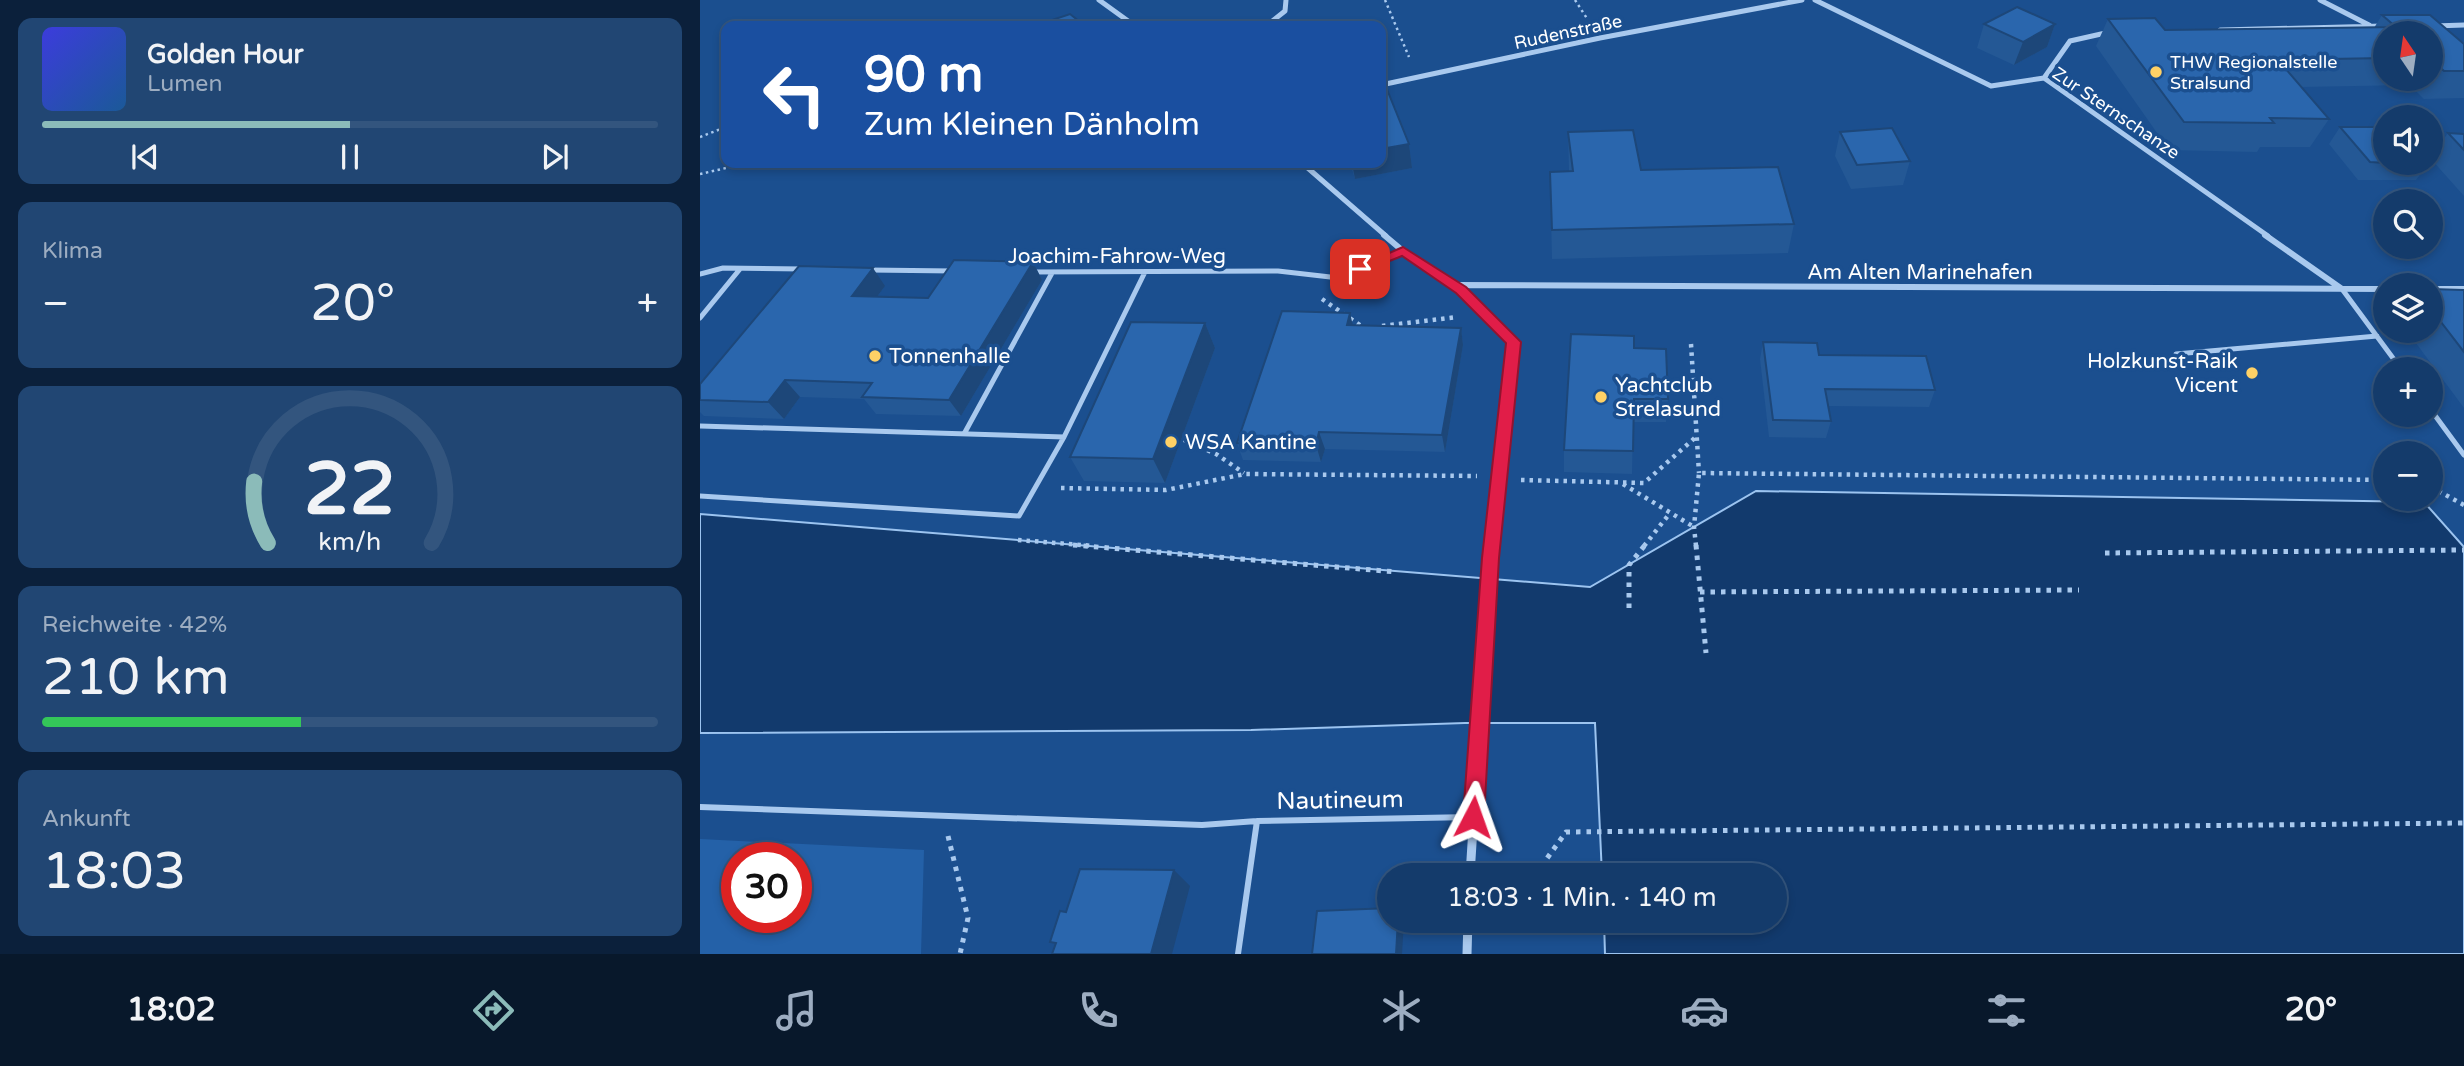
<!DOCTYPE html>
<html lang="de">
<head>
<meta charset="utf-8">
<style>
	:root { --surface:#143b6b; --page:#214673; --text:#f1f3f6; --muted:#9dadc1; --line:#33557e; --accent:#8bbbb9 }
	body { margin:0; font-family:"Varela Round",sans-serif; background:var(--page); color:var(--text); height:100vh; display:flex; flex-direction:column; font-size:26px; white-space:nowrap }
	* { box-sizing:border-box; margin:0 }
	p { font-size:23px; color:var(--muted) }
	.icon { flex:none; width:38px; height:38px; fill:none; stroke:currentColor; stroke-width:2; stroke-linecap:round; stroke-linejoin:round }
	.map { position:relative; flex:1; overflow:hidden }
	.details { display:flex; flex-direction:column; gap:18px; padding:18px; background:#0b203b; width:700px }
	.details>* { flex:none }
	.banner { position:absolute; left:21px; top:21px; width:665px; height:147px; border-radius:14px; box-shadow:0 4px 10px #0003,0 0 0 2px var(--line); background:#1a4fa0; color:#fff; overflow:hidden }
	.needle { width:46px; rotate:347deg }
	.tools { position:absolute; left:1673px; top:21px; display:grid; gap:14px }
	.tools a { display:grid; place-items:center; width:70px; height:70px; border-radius:50%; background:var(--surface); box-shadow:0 4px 10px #0003,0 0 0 2px var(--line); font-size:35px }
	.speed { position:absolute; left:21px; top:842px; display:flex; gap:14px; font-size:35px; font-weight:700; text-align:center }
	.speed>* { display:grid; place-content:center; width:91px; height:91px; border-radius:50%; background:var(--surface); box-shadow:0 4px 10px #0003,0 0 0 2px var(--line); line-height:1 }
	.speed .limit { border:10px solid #d22; background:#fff; color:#111 }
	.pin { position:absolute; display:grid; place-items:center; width:60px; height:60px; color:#fff; margin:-30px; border-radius:14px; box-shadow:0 4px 10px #0006 }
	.me { position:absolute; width:77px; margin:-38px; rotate:4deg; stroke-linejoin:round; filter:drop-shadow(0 0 5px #0008) }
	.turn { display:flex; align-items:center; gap:24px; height:147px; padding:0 28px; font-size:32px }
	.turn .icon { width:91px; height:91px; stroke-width:2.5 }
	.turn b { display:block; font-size:49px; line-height:60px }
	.big { font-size:52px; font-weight:600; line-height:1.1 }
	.details .card { flex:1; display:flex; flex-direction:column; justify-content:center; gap:10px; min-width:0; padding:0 24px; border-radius:14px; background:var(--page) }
	.details .dial { align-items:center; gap:0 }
	.dial svg { height:182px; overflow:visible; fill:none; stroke:var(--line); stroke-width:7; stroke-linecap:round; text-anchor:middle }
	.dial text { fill:var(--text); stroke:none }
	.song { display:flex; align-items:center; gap:21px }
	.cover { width:84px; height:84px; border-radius:10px; background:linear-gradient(135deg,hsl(240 70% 55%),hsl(210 70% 35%)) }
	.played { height:7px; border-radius:4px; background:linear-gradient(90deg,var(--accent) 50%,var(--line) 50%) }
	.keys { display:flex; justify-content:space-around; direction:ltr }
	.heat { display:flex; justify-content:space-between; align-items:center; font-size:38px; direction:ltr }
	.charge { height:10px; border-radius:5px; background:linear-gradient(90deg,#34c759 42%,var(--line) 0) }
	.trip { position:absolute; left:677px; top:863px; width:410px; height:70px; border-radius:35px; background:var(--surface); box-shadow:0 4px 10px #0003,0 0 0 2px var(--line); font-weight:600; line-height:70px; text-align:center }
	.tab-bar { display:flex; height:112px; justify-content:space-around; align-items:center; background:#08182b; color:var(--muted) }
	.tab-bar .icon { width:49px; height:49px }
	.tab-bar .active { color:var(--accent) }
	.tab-bar b { font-size:32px; color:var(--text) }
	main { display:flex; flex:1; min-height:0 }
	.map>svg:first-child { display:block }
</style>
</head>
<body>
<main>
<section class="details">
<div class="card">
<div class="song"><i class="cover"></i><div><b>Golden Hour</b><p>Lumen</p></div></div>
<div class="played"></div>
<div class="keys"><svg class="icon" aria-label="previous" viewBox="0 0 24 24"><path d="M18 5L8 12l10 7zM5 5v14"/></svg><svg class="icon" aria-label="pause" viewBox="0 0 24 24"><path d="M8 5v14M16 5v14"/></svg><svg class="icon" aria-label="next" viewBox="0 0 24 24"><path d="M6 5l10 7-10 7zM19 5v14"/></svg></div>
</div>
<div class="card"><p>Klima</p>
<div class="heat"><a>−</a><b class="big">20°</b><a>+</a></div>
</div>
<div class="card dial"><svg viewBox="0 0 100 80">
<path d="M14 69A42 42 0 1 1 86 69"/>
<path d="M14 69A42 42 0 0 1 8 42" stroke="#8bbbb9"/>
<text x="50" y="56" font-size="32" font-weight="700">22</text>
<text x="50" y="72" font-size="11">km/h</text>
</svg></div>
<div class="card"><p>Reichweite · 42%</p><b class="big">210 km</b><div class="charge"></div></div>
<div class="card"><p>Ankunft</p><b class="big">18:03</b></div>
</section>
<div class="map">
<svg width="1764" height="954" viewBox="0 0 1764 954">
	<rect width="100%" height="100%" fill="#1b4f8f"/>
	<!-- green -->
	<path fill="#2461a8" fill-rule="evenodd" d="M0 839 224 850 221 954H0ZM37 858H96V917H37Z"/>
	<!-- water -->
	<path fill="#123a6d" stroke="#9cc4f0" stroke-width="2" d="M1056 491 1724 502 1764 547V954H905L904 921 1074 920V875H902L895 723H765L551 730 0 733V514L890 587Z"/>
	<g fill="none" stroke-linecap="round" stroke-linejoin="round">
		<!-- path-far2 -->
		<path stroke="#a9c9ee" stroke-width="2.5" stroke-dasharray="2.5 3.5" stroke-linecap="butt" d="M685 0 709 57
			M875 0 888 20
			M0 137 26 127
			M0 174 48 163"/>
		<!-- path-far1 -->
		<path stroke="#a9c9ee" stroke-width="4.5" stroke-dasharray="3.5 5" stroke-linecap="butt" d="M622 299 664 328
			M682 326 757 317
			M991 344 999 473
			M484 440 516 454 544 473
			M821 480 944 483 997 436
			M923 484 994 527
			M1731 487 1764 505
			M361 488 466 490 545 474 777 476
			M318 540 394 546
			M944 546 970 513
			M996 546 994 527 999 473 1685 480"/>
		<!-- path -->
		<path stroke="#a9c9ee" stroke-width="5" stroke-dasharray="4.5 6" stroke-linecap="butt" d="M373 545 697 572
			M996 545 1006 653
			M1405 553 1764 550
			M1000 592 1379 590
			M929 608V565L945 545
			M248 836 268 918 260 954
			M835 875 866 832 1764 823"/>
		<!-- lane-far1 -->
		<path stroke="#a9c9ee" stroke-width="5" d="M169 270 254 271
			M333 272 578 271 639 278 703 251
			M0 274 23 268 103 269
			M1642 289 1701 369
			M0 318 40 269
			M1476 354 1677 336
			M1731 410 1764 455
			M0 426 364 437 445 272
			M264 434 352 273
			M0 496 319 516 364 437"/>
		<!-- lane -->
		<path stroke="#a9c9ee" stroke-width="6" d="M0 807 502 825 557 821 773 817
			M538 954 557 821"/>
		<!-- street-far2 -->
		<path stroke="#a9c9ee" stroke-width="5" d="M399 0 435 26
			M1115 0 1291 86 1344 78 1568 236
			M1620 0 1669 25
			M566 26 585 11 586 0
			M1734 26 1764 25
			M1520 30 1683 26
			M1344 78 1370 41 1410 32
			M681 85 900 38 1102 0
			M602 163 686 236"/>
		<!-- street-far1 -->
		<path stroke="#a9c9ee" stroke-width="6" d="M684 235 703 251 761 290 814 342 791 546
			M1565 235 1642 289
			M755 285 1685 289
			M1731 289H1764"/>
		<!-- street -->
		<path stroke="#a9c9ee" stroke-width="9" d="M770 875 791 545
			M767 954 768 920"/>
	</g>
	<!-- wall -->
	<path fill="#245895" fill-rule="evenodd" d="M1682 15 1764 44V98L1724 99 1710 85 1601 87 1629 119 1610 147H1560L1557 152 1469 150 1396 46 1408 19 1465 30 1674 28ZM1685 33H1731V79H1685Z
		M1284 24H1355L1347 47 1314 65 1277 48Z
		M1640 127 1729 163 1716 180H1658L1629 144Z
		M868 132 941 170 1094 224 1088 253 852 259 850 172 869 171Z
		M1140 132 1210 161 1203 185 1151 189 1135 156Z
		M1748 133 1764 134V196L1731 159V156Z
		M709 144 712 168 655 179 650 163H681Z
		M333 262 342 280 261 416 176 414 164 399 100 397 84 419 4 416 0 412V384L185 286 177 297 228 298Z
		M1731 289 1764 290V408L1707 331H1731Z
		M505 323 515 348 465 483 384 481 370 457Z
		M653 325 761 328 763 345 745 452 625 449 621 462 543 460 537 443Z
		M1063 342 1119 355 1235 390 1229 407 1128 406 1131 421 1126 438 1069 437 1060 359Z
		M934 348 968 399 966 422H933L932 474 864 472V450Z"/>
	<!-- shaded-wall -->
	<path fill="#1d4779" d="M1355 24 1347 47 1314 65 1323 42Z
		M709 144 712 168 655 179 652 163H681V149Z
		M333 262 342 280 261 416 249 400Z
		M173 268 185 286 165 313 152 296Z
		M650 313 654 330 647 325Z
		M505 323 515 348 465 483 453 459Z
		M761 328 763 345 745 452 742 435Z
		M85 380 100 397 84 419 68 402Z
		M619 432 625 449 621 462 616 445Z
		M474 870 490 886 472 954H451Z
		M698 920H704L702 954H696Z"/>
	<!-- building -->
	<path fill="#2a66ad" stroke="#1d4779" stroke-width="2" d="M1317 7 1355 24 1323 42 1284 24Z
		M370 14 385 26H334Z
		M1682 15H1730L1764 44V71H1744L1731 59V33H1685V58L1578 60 1629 119 1570 118 1574 123 1484 122 1408 19 1455 18 1465 30 1696 27Z
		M681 77H682L709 144 681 149Z
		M1640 127H1685V163L1670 162Z
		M1192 128 1210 161 1157 165 1140 132Z
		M933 130 941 170 1078 167 1094 224 852 230 850 172 873 171 868 132Z
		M1748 133 1764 134V150Z
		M254 260 333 262 249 400 162 397 172 383 85 380 68 402 0 400V384L99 266 173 268 152 296 228 298Z
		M1731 289 1764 290V352L1731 309Z
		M582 311 650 313 647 325 761 328 742 435 619 432 616 445 537 443Z
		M431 322 505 323 453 459 370 457Z
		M871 334 934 336V348L966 349 968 399H934L933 451 864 450Z
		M1063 342 1117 343 1119 355 1226 356 1235 390 1125 389 1131 421 1073 420Z
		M380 869 474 870 451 954H352L356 943 350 942 360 911 366 912Z
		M690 908V920H698L696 954H612L617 911Z"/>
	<!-- route -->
	<path fill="#e11d48" stroke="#92132f" stroke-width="2" d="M703 247 766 287 821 342 799 558 784 817 781 824 773 827 766 824 763 817 782 558 806 343 756 293 702 256 660 273 653 269Z"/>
	<!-- markers -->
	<g fill="#ffd166" stroke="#1b4f8f" stroke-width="2.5">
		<circle cx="1456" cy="72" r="7"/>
		<circle cx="175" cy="356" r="7"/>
		<circle cx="1552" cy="373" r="7"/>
		<circle cx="901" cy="397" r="7"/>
		<circle cx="471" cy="442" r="7"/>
	</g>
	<g text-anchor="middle" stroke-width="7" stroke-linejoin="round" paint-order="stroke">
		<!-- far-street labels -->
		<g font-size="18" fill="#fff" stroke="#1b4f8f">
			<text transform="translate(868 32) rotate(-12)" y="6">Rudenstraße</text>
			<text transform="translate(1416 113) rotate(34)" y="6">Zur Sternschanze</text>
		</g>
		<!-- far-poi labels -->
		<g font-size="18" fill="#fff" stroke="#1b4f8f" text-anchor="start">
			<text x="1470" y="68">THW Regionalstelle<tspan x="1470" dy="21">Stralsund</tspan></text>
		</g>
		<!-- street labels -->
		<g font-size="21" fill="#fff" stroke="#1b4f8f">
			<text x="417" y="263">Joachim-Fahrow-Weg</text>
			<text x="1220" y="279">Am Alten Marinehafen</text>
		</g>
		<!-- poi labels -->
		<g font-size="21" fill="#fff" stroke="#1b4f8f" text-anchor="start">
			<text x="189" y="363">Tonnenhalle</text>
			<text x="1538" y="368" text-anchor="end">Holzkunst-Raik<tspan x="1538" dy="24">Vicent</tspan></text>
			<text x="915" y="392">Yachtclub<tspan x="915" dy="24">Strelasund</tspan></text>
			<text x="485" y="449">WSA Kantine</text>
		</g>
		<!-- near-street labels -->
		<g font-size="24" fill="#fff" stroke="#1b4f8f">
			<text transform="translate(640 800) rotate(-1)" y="8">Nautineum</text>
		</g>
	</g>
</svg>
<div class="tools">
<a><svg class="needle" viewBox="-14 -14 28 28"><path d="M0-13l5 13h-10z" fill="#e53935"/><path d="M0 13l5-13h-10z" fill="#9dadc1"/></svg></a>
<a><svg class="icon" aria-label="sound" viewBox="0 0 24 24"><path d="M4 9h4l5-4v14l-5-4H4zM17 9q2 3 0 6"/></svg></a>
<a><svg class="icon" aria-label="search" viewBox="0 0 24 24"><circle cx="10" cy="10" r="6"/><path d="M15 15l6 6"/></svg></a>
<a><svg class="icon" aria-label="layers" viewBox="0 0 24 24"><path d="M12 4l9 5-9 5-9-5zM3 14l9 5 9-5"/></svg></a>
<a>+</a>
<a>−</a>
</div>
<div class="speed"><div class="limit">30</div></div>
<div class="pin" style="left:660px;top:269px;background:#d93025"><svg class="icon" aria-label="arrive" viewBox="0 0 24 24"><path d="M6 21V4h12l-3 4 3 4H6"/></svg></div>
<svg class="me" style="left:773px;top:817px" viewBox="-20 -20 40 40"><path d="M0-17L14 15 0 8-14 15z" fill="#e11d48" stroke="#fff" stroke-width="4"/></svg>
<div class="trip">18:03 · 1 Min. · 140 m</div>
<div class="banner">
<div class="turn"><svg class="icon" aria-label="left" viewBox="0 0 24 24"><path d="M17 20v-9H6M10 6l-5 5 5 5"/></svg><div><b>90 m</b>Zum Kleinen Dänholm</div></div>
</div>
</div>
</main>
<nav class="tab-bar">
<b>18:02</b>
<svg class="icon active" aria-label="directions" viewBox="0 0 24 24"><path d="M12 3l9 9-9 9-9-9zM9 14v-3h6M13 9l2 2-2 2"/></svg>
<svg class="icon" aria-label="music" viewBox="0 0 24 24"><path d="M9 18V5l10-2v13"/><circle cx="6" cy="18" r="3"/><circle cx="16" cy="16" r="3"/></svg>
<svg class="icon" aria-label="phone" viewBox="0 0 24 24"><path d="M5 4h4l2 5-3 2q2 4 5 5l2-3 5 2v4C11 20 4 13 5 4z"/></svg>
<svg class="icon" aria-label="climate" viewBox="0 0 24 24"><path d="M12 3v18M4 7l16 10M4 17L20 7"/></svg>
<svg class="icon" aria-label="car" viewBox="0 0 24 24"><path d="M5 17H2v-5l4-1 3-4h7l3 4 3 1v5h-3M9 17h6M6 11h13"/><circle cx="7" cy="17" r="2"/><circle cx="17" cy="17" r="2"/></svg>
<svg class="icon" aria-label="filters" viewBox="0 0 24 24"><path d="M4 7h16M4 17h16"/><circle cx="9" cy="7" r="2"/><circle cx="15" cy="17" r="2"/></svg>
<b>20°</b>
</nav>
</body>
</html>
